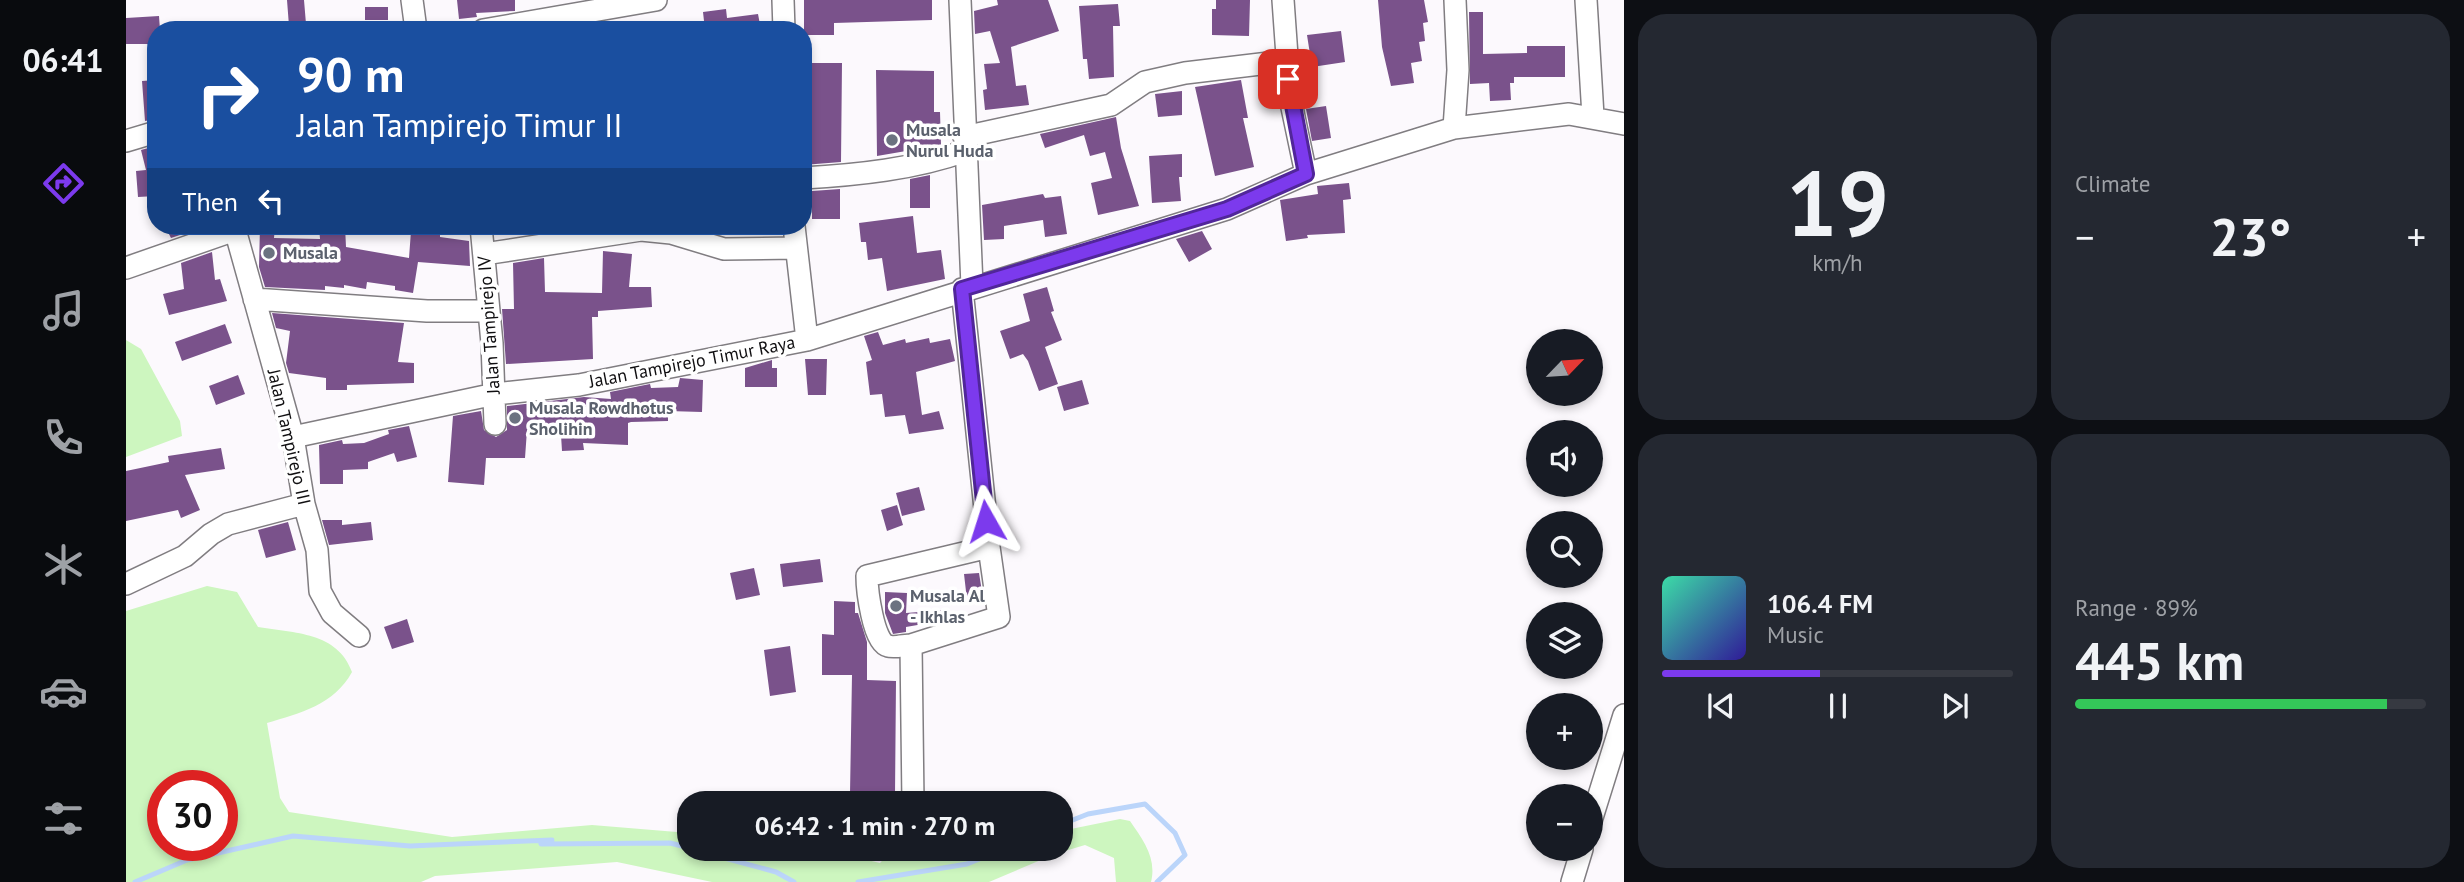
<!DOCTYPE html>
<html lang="en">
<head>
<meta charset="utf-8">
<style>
	:root { --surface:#171b24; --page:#242831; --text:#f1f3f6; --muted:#9ea1a6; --line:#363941; --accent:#7c3aed }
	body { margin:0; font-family:"PT Sans",sans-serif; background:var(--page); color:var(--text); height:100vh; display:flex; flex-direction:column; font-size:26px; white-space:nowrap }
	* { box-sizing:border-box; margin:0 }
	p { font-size:23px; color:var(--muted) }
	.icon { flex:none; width:38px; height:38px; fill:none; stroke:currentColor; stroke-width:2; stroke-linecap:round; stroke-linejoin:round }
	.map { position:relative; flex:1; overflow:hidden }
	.sheet { display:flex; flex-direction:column; gap:14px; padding:14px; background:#0d0f14; width:840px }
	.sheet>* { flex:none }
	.hud { position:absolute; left:21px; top:21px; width:665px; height:214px; border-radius:28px; box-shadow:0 4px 10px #0003; background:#1a4fa0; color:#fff; overflow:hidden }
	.needle { width:46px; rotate:65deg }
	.fabs { position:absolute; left:1400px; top:329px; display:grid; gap:14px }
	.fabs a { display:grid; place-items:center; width:77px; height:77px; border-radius:50%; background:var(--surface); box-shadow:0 4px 10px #0003; font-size:35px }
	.speed { position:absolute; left:21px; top:770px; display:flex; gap:14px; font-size:35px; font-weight:700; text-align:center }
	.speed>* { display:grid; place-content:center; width:91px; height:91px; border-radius:50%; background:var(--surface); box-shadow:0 4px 10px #0003; line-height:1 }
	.speed .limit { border:10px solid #d22; background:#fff; color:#111 }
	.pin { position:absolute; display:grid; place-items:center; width:60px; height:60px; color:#fff; margin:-30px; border-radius:14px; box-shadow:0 4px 10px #0006 }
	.me { position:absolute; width:77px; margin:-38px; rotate:354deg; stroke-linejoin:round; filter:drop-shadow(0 0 5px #0008) }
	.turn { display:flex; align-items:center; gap:24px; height:147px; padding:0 35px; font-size:32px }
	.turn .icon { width:91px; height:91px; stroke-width:2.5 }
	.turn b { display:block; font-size:49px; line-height:60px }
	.then { display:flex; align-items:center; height:66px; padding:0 35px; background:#0003; gap:14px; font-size:26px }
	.big { font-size:52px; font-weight:600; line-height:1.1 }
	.sheet .widget { flex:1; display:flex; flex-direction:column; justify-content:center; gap:10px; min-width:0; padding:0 24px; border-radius:28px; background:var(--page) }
	.sheet .dial { align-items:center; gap:0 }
	.dial b { font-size:91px; line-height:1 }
	.song { display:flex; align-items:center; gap:21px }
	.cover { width:84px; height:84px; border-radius:10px; background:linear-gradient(135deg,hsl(160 70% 55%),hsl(250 70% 35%)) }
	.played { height:7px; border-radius:4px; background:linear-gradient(90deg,var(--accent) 45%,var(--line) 45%) }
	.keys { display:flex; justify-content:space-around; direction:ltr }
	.heat { display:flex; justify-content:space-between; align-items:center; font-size:38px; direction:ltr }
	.charge { height:10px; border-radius:5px; background:linear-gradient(90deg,#34c759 89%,var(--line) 0) }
	.sheet .tiles { flex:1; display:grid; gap:14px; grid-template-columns:repeat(2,1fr) }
	.trip { position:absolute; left:551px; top:791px; width:396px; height:70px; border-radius:28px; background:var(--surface); box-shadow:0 4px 10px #0003; font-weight:600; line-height:70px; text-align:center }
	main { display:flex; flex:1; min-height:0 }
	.tabs { display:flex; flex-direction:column; width:126px; justify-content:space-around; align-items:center; background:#090b0e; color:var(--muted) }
	.tabs .icon { width:49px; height:49px }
	.tabs .selected { color:var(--accent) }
	.tabs b { font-size:32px; color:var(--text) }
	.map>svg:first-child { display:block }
</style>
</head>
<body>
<main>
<nav class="tabs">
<b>06:41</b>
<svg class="icon selected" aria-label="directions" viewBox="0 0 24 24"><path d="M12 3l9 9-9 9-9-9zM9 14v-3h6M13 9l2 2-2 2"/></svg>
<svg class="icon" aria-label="music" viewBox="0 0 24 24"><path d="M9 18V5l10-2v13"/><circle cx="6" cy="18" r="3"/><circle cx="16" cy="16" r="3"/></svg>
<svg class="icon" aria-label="phone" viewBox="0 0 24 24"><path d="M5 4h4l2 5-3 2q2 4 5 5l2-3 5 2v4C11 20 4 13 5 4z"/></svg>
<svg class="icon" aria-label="climate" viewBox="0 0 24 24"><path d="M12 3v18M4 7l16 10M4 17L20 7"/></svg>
<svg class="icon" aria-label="car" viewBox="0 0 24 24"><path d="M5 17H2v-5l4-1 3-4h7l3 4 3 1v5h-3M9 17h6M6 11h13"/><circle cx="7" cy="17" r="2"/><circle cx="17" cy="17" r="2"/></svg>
<svg class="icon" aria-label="filters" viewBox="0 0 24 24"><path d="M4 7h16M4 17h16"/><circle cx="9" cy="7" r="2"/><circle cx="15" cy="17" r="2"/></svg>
</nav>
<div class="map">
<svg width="1498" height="882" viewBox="0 0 1498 882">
	<rect width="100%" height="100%" fill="#fcf9fd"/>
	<!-- green -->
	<path fill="#cdf6bf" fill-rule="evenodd" d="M0 340 15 349 54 421 56 436 0 457Z
		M81 586 111 592 132 627C168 633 212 632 226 672 208 705 174 713 141 723L154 798 163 812 326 837 466 825 563 833 564 849H621L648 858 704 851 754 863 767 849H934L935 831 994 819 1004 821C1017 840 1031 858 1025 882H990L988 858 959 845 929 854 863 882H586L491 862 309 876 295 882H0V611ZM37 786H96V845H37Z"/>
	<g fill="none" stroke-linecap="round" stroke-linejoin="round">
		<!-- stream -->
		<path stroke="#bbd5fa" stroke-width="5" d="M934 825 962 814 1019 804 1049 833 1059 855 1031 882
			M565 849 650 872 668 882
			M9 882 61 860 167 836 284 846 426 840 415 844 544 843 564 848
			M732 882 841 864 878 849"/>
	</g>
	<!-- building -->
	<path fill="#7a528b" d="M161 0H178L180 24 163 26Z
		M331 0H389V11L350 13 351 17 333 19Z
		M678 0H806V20L708 23V35H678Z
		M871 0H922L933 31 885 47 890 86 900 85 903 105 859 110 857 90 861 89 858 64 874 63 864 31 849 34 848 11 872 5Z
		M1090 0H1124L1123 36 1086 35V9H1090Z
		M1252 0H1298L1302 22 1297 23 1299 41 1293 42 1296 61 1285 63 1288 83 1265 86 1256 47Z
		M992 4 994 26H987L988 77 963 79 961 59H957L953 6Z
		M239 7H262V20H239Z
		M600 9 601 18 632 14 635 30H579L577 12Z
		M1343 12H1357V54L1401 53V46H1439V77H1388V83H1384L1385 100 1364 101 1363 83 1344 84Z
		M33 16 34 30H30V44H0V18Z
		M1215 31 1219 62 1186 67 1181 35Z
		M679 63H716L715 162 677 165Z
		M750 70 808 71V112H814L815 145 751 156Z
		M30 80V119L19 121 16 81Z
		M1115 80 1122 118H1117L1128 167 1089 176 1069 87Z
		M1056 91V115L1032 117 1029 94Z
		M1200 106 1205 138 1186 141 1180 109Z
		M990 117 995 148 1013 206 972 215 965 183 986 178 979 152 964 156 958 135 919 148 914 134Z
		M30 146V196L12 197 10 171 20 170 15 150Z
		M1056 154V177H1053L1055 201 1026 203 1023 156Z
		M804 175V208H784V179Z
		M1223 183 1225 199 1217 200 1219 233 1181 235 1182 238 1160 241 1154 200 1192 194 1191 186Z
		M714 189V219H686V191Z
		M917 194 919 198 935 196 941 234 919 237 917 220 878 226V239L858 240 856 205Z
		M787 216 791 253 815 250 819 279 761 291 756 258 742 260 740 242H735L733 223Z
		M39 226H81L45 238Z
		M134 226H149L148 238 194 239 193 226H219L220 247 283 258 285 231 314 235V237L343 241 344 266 292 262 287 293 269 290V286L241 282 240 289 218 285V288L199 286V290L139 287 133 267Z
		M1076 231 1086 249 1063 262 1050 239Z
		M477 251 506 254 503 287H525L526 307 472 311V317H466L467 359 380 364 376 309H388L387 263 418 258 419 292 476 293Z
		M86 252 89 280 94 279 101 301 43 315 37 294 58 289 55 263Z
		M921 287 928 311 925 312 936 340 919 347 932 384 913 391 902 361 897 354 884 359 874 331 904 321 897 294Z
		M146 313 278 323 272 362 288 363V383L221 385V390H200V378L163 373 160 363 164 331 150 328Z
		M99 324 106 343 56 361 49 342Z
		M752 332 757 345 779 339 780 343 803 338 804 343 824 339 829 361 790 372 796 415 813 411 818 429 783 434 779 415 759 417 756 394 744 395 740 362 746 360 738 336Z
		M679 359H701L700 395H682Z
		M646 360V368H651V387H619V368Z
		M112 375 119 394 90 405 83 386Z
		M554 378 577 380 576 412 542 411V421L505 422 502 423V445L457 443 458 450 436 451 435 435H430V429L401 430 399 458H360L358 485 322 482 327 416 355 411 358 430 370 437 381 430V406L458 397 485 399 484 392 524 384 525 388 552 387Z
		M956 380 963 404 938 411 931 387Z
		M283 426 291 457 271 462 268 453 242 462V469L217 470V484H194L193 445 216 440 217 444 238 443 263 434 262 430Z
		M95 448 99 469 59 475 74 510 55 518 52 510 0 521V471L43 462 42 456Z
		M793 487 799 510 776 516 770 493Z
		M771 505 777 525 761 531 755 510Z
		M196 520H216V525L245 522 247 540 203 545Z
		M162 522 170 550 140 558 132 530Z
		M694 559 697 582 657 587 654 564Z
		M628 568 634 595 610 600 604 573Z
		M853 573 857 598 841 600 838 574Z
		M759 592 781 593 780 613 819 610 820 620 780 627V632L767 634 759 613Z
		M708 601 729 602V613H732L741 642V680L770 681 769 795 724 794 726 675H696V634L708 635Z
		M281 619 288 642 266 649 258 627Z
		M664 646 670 692 644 696 638 650Z"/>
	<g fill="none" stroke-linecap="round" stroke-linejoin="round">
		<defs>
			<path id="street" d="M286 0 290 30
				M657 0 658 30
				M834 0 846 286
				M1157 0 1164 98 1180 174
				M1460 0 1467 116
				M357 30 530 0
				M1328 128 1332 70 1329 0
				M838 137 985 105 1019 82 1059 73 1160 61
				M0 141 30 132
				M677 178C731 175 789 169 839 151
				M108 226 167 437 178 504 191 550 194 591 206 613 233 636
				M355 226 366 343 369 424
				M668 226 681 340
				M358 254 515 230 545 233 598 249 670 248
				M0 268 109 230
				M128 299 301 311H362
				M167 437 369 394 453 385 681 340 1101 209 1180 174 1328 128 1443 114 1498 124
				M0 584 59 556 85 534 102 524 178 504
				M785 645C779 645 768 648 762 646 747 643 741 589 741 576L863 547
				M787 803 785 645 873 617 863 547 836 289
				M1465 821 1498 715
				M1446 882 1456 849"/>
		</defs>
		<!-- street casing -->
		<use href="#street" stroke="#807d81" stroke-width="24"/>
		<!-- street -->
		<use href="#street" stroke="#fff" stroke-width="21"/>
	</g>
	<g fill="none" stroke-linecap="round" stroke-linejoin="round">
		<defs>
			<path id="route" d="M860 521 836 289 1101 209 1180 174 1162 79"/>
		</defs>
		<!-- route casing -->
		<use href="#route" stroke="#51269a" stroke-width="18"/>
		<!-- route -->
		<use href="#route" stroke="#7c3aed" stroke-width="12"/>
	</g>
	<!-- markers -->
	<g fill="#6b7280" stroke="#fff" stroke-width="2.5">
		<circle cx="766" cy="140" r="7"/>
		<circle cx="143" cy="253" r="7"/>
		<circle cx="389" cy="418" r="7"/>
		<circle cx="770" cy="606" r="7"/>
	</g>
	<g text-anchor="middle" stroke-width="7" stroke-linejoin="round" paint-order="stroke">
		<!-- worship labels -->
		<g font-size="18" font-weight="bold" fill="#5b616d" stroke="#fff" text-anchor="start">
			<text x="780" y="136">Musala<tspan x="780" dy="21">Nurul Huda</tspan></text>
			<text x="157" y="259">Musala</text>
			<text x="403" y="414">Musala Rowdhotus<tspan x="403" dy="21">Sholihin</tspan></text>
			<text x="784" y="602">Musala Al<tspan x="784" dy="21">- Ikhlas</tspan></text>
		</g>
		<!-- street labels -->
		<g font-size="18" fill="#100f11" stroke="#fff">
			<text transform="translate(363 325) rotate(-94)" y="6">Jalan Tampirejo IV</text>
			<text transform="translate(566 362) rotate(-11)" y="6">Jalan Tampirejo Timur Raya</text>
			<text transform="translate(163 437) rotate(77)" y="6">Jalan Tampirejo III</text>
		</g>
	</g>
</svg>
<div class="fabs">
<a><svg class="needle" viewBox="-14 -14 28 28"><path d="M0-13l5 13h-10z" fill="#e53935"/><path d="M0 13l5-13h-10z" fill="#9ea1a6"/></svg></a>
<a><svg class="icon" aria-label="sound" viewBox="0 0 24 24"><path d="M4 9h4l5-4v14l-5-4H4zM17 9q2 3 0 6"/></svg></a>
<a><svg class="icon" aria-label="search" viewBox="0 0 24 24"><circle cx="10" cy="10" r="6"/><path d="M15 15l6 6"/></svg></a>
<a><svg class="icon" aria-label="layers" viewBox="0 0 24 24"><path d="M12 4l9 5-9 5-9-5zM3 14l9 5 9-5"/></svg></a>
<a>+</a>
<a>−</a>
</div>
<div class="speed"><div class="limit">30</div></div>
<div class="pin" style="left:1162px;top:79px;background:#d93025"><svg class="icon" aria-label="arrive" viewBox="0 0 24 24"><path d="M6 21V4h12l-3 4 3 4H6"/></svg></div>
<svg class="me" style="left:860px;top:521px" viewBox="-20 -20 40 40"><path d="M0-17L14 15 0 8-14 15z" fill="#7c3aed" stroke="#fff" stroke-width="4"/></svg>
<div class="trip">06:42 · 1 min · 270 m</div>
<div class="hud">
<div class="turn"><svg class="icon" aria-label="right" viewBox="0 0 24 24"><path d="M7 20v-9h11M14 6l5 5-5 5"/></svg><div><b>90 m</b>Jalan Tampirejo Timur II</div></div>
<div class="then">Then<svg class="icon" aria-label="left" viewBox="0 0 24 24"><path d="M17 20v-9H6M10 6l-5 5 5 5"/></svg></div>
</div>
</div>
<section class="sheet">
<div class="tiles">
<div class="widget dial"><b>19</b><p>km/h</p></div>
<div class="widget"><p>Climate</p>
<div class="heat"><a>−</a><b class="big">23°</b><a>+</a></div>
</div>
<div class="widget">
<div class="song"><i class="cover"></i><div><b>106.4 FM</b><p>Music</p></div></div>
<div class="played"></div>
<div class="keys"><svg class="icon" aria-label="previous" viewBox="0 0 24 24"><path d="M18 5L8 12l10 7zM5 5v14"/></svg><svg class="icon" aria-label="pause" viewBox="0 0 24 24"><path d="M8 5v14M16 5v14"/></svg><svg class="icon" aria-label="next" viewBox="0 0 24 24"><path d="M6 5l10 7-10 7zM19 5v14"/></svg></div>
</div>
<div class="widget"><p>Range · 89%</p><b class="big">445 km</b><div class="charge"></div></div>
</div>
</section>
</main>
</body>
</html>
